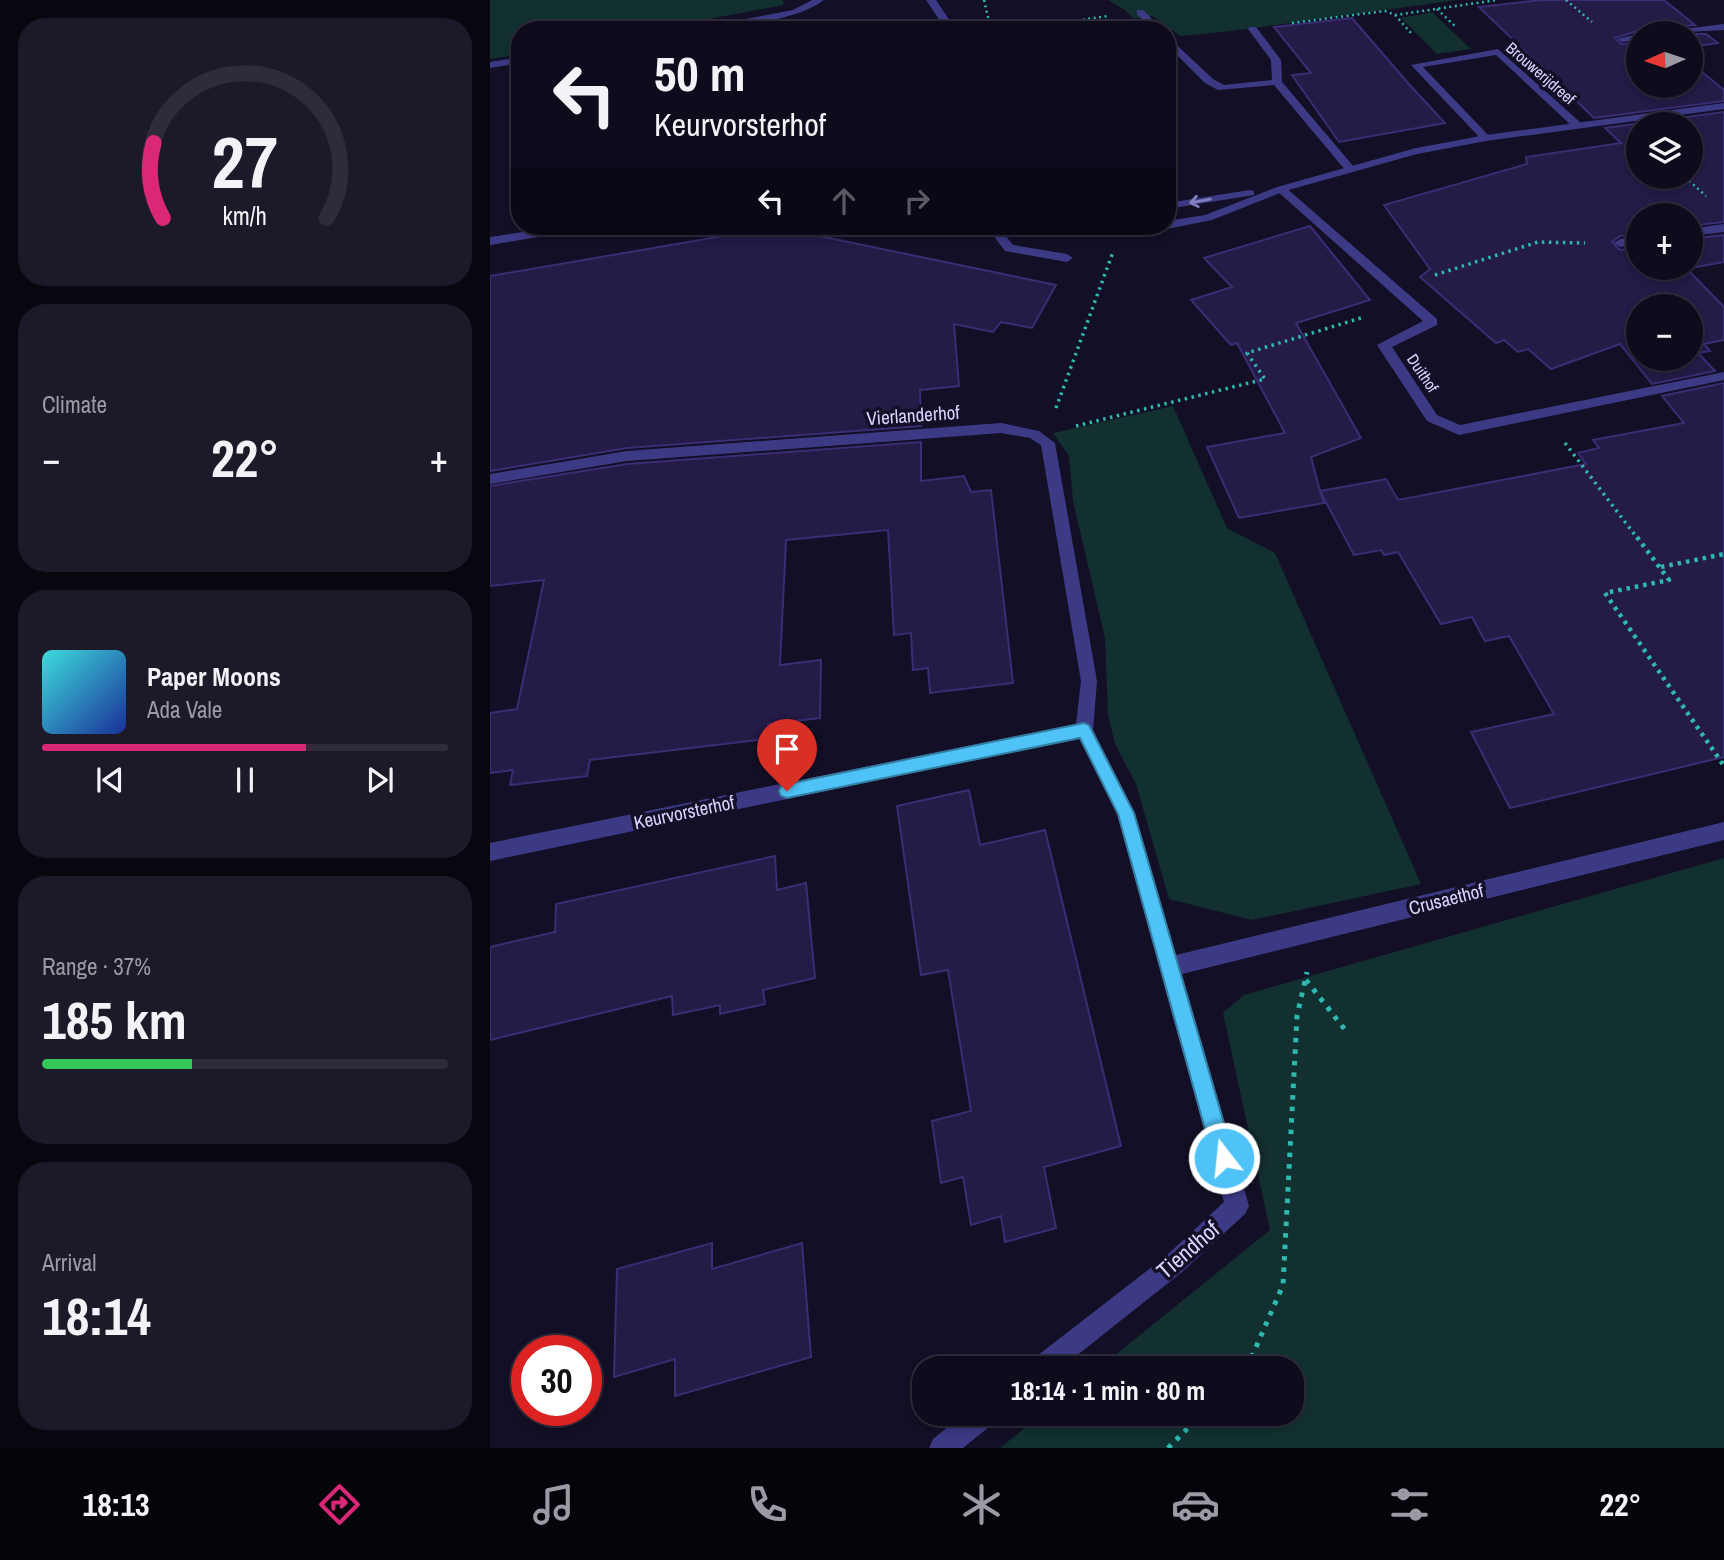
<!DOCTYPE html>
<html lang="en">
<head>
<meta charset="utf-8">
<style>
	:root { --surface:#0e0b1c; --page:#1c1929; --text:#f1f3f6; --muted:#9b9ba3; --line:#2e2b3b; --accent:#db2777 }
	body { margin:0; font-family:"Archivo Narrow",sans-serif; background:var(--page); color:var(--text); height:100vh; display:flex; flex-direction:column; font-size:26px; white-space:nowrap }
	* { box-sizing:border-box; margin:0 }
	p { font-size:23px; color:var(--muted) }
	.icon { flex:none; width:38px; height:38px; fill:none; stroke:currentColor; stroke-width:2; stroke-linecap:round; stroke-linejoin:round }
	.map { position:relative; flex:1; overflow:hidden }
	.panel { display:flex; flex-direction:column; gap:18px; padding:18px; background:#08060f; width:490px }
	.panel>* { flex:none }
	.top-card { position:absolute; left:21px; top:21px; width:665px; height:214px; border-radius:28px; box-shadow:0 4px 10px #0003,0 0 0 2px var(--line); background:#0e0b1c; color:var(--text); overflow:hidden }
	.needle { width:46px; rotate:267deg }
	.buttons { position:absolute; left:1136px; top:21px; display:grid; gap:14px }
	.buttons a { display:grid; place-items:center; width:77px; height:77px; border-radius:50%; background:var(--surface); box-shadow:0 4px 10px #0003,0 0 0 2px var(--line); font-size:35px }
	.speed { position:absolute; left:21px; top:1335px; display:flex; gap:14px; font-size:35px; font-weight:700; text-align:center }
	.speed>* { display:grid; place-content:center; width:91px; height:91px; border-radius:50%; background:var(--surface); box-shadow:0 4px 10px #0003,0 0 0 2px var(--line); line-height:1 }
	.speed .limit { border:10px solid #d22; background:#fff; color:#111 }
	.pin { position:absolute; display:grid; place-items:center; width:60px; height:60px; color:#fff; margin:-72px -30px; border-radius:50% 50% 50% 0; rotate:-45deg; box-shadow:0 0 7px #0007 }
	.pin .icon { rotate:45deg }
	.me { position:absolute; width:77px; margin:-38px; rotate:344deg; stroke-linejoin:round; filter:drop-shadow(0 0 5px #0008) }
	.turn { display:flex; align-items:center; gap:24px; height:147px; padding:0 28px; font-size:32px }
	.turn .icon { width:91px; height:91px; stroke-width:2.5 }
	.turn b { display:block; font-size:49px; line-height:60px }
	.lanes { display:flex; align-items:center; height:66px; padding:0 28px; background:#0003; justify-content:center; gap:35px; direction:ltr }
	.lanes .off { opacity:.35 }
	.big { font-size:52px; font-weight:700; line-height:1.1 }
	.panel .tile { flex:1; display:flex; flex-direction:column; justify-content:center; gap:10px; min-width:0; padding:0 24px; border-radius:28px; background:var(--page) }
	.panel .dial { align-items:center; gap:0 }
	.dial svg { height:182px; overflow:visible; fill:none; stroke:var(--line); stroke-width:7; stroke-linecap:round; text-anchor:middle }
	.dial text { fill:var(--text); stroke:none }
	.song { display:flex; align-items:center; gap:21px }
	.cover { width:84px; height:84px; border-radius:10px; background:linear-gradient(135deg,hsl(180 70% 55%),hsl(230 70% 35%)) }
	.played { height:7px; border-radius:4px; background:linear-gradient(90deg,var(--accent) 65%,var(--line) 65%) }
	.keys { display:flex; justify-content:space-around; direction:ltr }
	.heat { display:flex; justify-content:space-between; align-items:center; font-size:38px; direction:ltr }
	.charge { height:10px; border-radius:5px; background:linear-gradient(90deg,#34c759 37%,var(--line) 0) }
	.trip { position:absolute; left:422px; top:1356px; width:392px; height:70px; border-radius:28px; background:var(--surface); box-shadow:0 4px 10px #0003,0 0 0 2px var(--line); font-weight:700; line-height:70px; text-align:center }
	.tabs { display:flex; height:112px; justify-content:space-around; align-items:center; background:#06040b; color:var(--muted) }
	.tabs .icon { width:49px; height:49px }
	.tabs .active { color:var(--accent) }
	.tabs b { font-size:32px; color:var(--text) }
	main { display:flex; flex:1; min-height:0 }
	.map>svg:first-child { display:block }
</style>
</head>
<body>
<main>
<section class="panel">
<div class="tile dial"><svg viewBox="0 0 100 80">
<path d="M14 69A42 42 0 1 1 86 69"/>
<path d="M14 69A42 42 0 0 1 10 36" stroke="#db2777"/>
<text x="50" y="56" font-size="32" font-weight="700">27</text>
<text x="50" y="72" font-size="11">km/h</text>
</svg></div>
<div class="tile"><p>Climate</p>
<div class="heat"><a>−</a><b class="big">22°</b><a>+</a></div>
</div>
<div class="tile">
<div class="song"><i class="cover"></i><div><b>Paper Moons</b><p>Ada Vale</p></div></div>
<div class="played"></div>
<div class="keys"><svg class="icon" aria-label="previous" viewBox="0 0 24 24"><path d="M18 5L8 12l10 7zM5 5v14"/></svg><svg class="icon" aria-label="pause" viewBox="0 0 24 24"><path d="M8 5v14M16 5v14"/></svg><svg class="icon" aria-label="next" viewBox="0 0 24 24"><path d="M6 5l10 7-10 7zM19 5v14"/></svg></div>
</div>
<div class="tile"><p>Range · 37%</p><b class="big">185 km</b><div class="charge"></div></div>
<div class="tile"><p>Arrival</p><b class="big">18:14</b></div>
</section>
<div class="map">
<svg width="1234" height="1448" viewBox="0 0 1234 1448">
	<rect width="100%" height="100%" fill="#130f26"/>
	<!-- green -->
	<path fill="#12302f" d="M0 0H293L294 5 159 30H30V54L0 59Z
		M618 0H967L742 31 690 36 662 16 644 19 635 10Z
		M943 12V13L981 49 947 54 911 18Z
		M683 406 737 528 785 553 931 884 762 920 679 899 646 784 625 744 618 715 615 638 583 501 579 456 563 433Z
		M1234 858V1448H510L552 1414H802V1368H609L780 1230 733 1013 754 995Z"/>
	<!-- building -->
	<path fill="#241b47" stroke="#3b2d73" stroke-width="2" fill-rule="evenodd" d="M1052 0H1174L1205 25 1184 27 1177 33 1147 31 1125 38 1131 44 1148 43V86H1200V62L1234 90V101L1104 118 989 7Z
		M862 18 918 83 955 123 849 142 802 75 821 73 784 27Z
		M1200 34H1216L1228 43 1200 47Z
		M1234 112V222L1200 226V215H1148V234L1130 236 1122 242 1130 250 1148 248V268H1200H1196L1234 307V340L1214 344 1220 351 1208 353 1225 371 1162 384 1130 344 1061 369 1038 349 1028 352 1014 340 1006 343 930 277 940 269 894 205 1037 164 1036 157 1131 143 1115 128ZM1148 124H1200V177H1148ZM1148 306H1200V359H1148Z
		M820 226 880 300 806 323 871 438 821 457 830 491 896 479 908 500 1096 464 1088 453 1109 448 1103 440 1194 423 1172 396 1234 383V757L1020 808 981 732 1064 714 1019 636 995 641 982 617 951 624 908 552 894 555 891 550 864 555 830 491 834 503 749 518 717 447 795 433 747 343 741 345 701 300 742 287 714 258Z
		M286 227 566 285 542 328 511 322 503 332 464 324 469 386 430 390 431 426 137 448 0 471V276Z
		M1234 235V262L1200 268V239Z
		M431 442V481L474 476 481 492 501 490 523 683 440 693 438 668 423 670 421 633 404 635 398 530 296 540 290 665 331 660 330 718 278 724 277 739 100 760 97 776 20 785 23 770 0 773V713L27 709 54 580 0 586V486L137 464Z
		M479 790 490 845 555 830 631 1146 554 1167 566 1228 515 1242 511 1216 481 1225 473 1177 451 1183 442 1121 481 1111 458 970 431 975 407 806Z
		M285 856 287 890 316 883 325 978 273 990 275 1004 230 1014V1005L183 1015 182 996 0 1040V947L65 932 66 904Z
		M222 1243V1269L312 1243 321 1357 185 1396V1359L124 1377 127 1269Z"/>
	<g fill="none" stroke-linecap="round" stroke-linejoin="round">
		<!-- path-far3 -->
		<path stroke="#2fb8b0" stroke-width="2.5" stroke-dasharray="2 3.5" stroke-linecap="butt" d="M494 0 501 30
			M1076 0 1102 22
			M947 9 966 27
			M905 15 921 33
			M802 23 895 11 905 15 1007 0
			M522 30 618 16
			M1195 177 1216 196"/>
		<!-- path-far2 -->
		<path stroke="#2fb8b0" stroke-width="3.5" stroke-dasharray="2.5 4.5" stroke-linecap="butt" d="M945 275 1048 242 1095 243
			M566 408 623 252
			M586 426 775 379 757 353 874 317
			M1075 443 1148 539"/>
		<!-- path-far1 -->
		<path stroke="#2fb8b0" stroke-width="4.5" stroke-dasharray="3.5 5" stroke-linecap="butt" d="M1147 537 1179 580 1115 593 1234 766
			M1171 567 1234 554"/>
		<!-- path -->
		<path stroke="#2fb8b0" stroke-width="5" stroke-dasharray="4.5 7" stroke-linecap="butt" d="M816 980 856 1031
			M757 1368 793 1285 807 1016 817 972
			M678 1448 712 1414"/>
		<!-- service -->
		<path fill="#3d3a85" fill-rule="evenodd" d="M647 10H653L673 30H662L647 14Z
			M1234 24V30L1179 33 1184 30Z
			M760 27H766L791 60 792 82 864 167V171H856L784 85 728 90 715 83 677 45V36L723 79 734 85 782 80 781 60 758 29Z
			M1148 34V40L1132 42 1127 39Z
			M1234 224V232L1200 236V229Z
			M1148 237V245L1130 247 1124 243 1130 239Z"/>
		<!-- minor -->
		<path fill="#3d3a85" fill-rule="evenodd" d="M322 0H334C308 21 233 30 199 30L303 10Z
			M1008 49 1091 123V127H1083L1006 55 933 67 1001 138 992 140 921 65Z
			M30 57V63L0 68V62Z
			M787 187H795L947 319V325L902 347 947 415 970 425 1234 372V380L969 435 937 421 887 345 933 321 787 191Z
			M71 226H97L91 230 0 245V237Z
			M496 226H508L523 245 577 254 583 258 577 262 515 251Z
			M511 423 549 431 565 443 607 681 603 730 645 813 686 955 1234 822V840L692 974 759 1206 755 1214 692 1272 571 1368H540L543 1359 676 1256 734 1202 627 814 589 738 0 861V843L586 724 591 681 551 445 540 438 511 433 137 461 0 484V474L137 451Z
			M474 1414H508L504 1423 473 1448H439L443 1439Z"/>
		<!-- tertiary -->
		<path fill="#3d3a85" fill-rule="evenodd" d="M436 0H446L466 30H456Z
			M1234 103V109L996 141 927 154 795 191 722 220 677 229 672 226H677V221L715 215 787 187 926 148 996 135Z
			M760 190 764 191V195L677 209V203Z
			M636 226H664C658 232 642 232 636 226Z"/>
	</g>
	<!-- one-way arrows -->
	<defs><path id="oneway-shaft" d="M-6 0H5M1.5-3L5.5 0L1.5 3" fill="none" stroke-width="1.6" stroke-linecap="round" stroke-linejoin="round" transform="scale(1.75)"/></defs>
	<use stroke="#837fbc" href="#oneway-shaft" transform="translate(710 201) rotate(170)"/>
	<!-- route -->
	<path fill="#4fc3f7" stroke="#337fa1" stroke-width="2" d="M594 723 599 725 644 813 744 1158 741 1166 734 1169 726 1166 723 1158 628 814 590 738 297 798 291 796 289 791 291 786 297 784Z"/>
	<g text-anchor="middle" stroke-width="7" stroke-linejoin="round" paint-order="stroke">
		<!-- far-street labels -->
		<g font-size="16" fill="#d9d4ff" stroke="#130f26">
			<text transform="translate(1051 73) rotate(41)" y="6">Brouwerijdreef</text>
			<text transform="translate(933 373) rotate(56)" y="6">Duithof</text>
		</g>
		<!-- street labels -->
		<g font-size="19" fill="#d9d4ff" stroke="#130f26">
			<text transform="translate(423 415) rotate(-4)" y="7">Vierlanderhof</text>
			<text transform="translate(194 812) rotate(-12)" y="7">Keurvorsterhof</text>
			<text transform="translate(956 899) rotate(-14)" y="7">Crusaethof</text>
		</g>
		<!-- near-street labels -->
		<g font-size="23" fill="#d9d4ff" stroke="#130f26">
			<text transform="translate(698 1250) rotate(-41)" y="8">Tiendhof</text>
		</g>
	</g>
</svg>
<div class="buttons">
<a><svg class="needle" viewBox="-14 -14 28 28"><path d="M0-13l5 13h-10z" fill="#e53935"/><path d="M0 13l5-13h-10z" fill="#9b9ba3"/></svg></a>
<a><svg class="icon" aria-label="layers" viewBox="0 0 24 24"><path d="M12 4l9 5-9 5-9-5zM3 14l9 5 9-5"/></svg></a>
<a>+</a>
<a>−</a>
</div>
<div class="speed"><div class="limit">30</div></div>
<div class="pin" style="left:297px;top:791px;background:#d93025"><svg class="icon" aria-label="arrive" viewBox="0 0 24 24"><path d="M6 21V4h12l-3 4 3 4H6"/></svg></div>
<svg class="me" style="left:734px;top:1158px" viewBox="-20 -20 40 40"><circle r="17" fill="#4fc3f7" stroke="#fff" stroke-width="3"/><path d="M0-11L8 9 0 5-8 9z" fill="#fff"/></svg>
<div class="trip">18:14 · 1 min · 80 m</div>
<div class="top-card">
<div class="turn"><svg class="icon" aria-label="left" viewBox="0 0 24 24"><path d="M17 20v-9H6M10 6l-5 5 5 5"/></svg><div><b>50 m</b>Keurvorsterhof</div></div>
<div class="lanes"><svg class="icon" aria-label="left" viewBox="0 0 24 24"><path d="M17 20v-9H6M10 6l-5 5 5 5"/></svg><svg class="icon off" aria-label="ahead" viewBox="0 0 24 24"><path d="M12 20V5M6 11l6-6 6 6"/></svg><svg class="icon off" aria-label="right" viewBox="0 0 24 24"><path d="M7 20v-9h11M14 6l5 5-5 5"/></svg></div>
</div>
</div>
</main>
<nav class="tabs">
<b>18:13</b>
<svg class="icon active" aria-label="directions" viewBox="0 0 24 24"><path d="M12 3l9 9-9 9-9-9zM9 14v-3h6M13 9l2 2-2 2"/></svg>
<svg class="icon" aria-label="music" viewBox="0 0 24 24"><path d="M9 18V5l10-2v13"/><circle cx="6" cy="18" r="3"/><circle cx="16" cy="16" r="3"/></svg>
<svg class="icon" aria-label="phone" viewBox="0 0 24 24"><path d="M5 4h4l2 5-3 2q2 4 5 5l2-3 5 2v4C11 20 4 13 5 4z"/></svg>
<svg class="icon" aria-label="climate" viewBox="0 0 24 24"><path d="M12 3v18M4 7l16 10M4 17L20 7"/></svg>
<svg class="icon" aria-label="car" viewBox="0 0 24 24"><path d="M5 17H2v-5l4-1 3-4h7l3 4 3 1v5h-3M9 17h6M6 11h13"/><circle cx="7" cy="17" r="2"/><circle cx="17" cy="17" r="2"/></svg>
<svg class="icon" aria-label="filters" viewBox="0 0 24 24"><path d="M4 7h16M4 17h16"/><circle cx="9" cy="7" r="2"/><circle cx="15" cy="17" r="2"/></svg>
<b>22°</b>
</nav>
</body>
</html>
